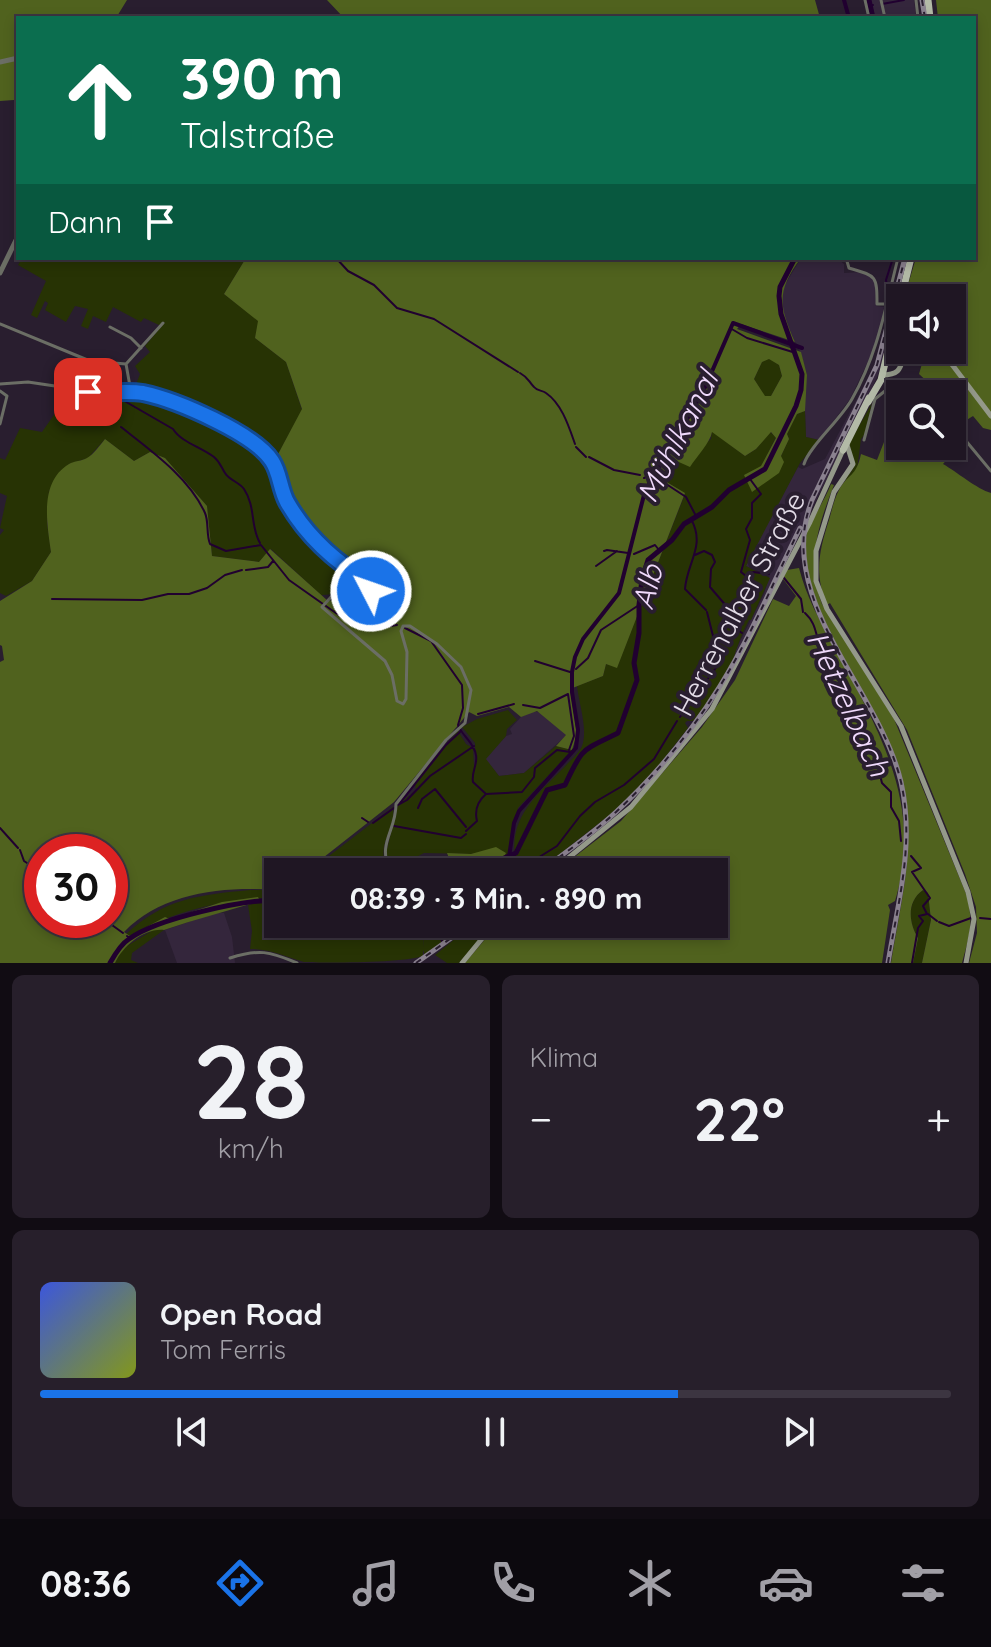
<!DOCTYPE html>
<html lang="de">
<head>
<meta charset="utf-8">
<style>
	:root { --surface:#1f1623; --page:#271f2b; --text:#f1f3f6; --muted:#a19fa6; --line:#3c3541; --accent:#1a73e8 }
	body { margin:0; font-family:Quicksand,sans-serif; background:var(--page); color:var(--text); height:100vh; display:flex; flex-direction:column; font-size:30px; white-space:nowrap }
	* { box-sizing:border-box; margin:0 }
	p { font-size:26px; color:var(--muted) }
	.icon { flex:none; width:44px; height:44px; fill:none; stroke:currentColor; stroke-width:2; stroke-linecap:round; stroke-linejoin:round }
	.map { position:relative; height:963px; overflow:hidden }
	.drawer { display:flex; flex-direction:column; gap:12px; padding:12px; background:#110c13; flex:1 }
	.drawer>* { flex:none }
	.guide { position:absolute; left:16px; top:16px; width:960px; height:244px; border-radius:0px; box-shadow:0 4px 12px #0003,0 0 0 2px var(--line); background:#0b6e4f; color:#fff; overflow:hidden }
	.fabs { position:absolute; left:886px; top:284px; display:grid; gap:16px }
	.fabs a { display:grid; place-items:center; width:80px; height:80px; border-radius:0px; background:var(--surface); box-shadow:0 4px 12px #0003,0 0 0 2px var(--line); font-size:40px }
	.speed { position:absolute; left:24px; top:834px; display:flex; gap:16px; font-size:40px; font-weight:700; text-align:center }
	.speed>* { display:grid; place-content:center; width:104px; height:104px; border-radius:50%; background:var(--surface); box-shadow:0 4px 12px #0003,0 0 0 2px var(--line); line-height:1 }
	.speed .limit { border:12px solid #d22; background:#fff; color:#111 }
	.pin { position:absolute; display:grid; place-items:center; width:68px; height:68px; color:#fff; margin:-34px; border-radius:16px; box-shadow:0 4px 12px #0006 }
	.me { position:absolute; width:88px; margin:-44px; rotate:311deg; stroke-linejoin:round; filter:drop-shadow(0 0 6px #0008) }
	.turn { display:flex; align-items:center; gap:28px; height:168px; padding:0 32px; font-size:36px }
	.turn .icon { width:104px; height:104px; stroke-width:2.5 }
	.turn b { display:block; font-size:56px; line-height:68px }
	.then { display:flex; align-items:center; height:76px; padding:0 32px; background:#0003; gap:16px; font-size:30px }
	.big { font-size:60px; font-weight:700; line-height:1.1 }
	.drawer .card { flex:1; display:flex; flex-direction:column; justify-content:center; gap:12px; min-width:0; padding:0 28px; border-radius:12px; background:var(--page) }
	.drawer .dial { align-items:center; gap:0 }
	.dial b { font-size:104px; line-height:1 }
	.song { display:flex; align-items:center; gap:24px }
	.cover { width:96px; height:96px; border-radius:12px; background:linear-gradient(135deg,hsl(230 70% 55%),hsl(70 70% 35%)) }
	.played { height:8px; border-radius:4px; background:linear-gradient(90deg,var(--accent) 70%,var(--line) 70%) }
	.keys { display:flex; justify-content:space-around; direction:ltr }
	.heat { display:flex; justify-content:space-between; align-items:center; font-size:44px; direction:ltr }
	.drawer .tiles { flex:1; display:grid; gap:12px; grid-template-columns:1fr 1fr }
	.card:last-child { grid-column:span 2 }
	.trip { position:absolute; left:264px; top:858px; width:464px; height:80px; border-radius:0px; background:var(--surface); box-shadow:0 4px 12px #0003,0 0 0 2px var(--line); font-weight:700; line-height:80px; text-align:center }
	.menu { display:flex; height:128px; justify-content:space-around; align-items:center; background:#0c090e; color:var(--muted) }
	.menu .icon { width:56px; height:56px }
	.menu .active { color:var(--accent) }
	.menu b { font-size:36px; color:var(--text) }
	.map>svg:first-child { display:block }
</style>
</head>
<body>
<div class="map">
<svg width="991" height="963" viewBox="0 0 991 963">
	<rect width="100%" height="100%" fill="#291e2f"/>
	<!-- built -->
	<path fill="#34263c" d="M871 0H914L916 18H875Z
		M801 258 839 260 844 264V273L863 272 870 276 875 283 876 306 884 307 878 341 850 399 819 440 806 437 804 391 807 375 798 345 795 342 782 313 783 288Z
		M903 258H908L879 372 870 393 730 671 716 695 696 722 693 721 729 670 735 658 734 653 764 594 771 571 762 572 746 566 766 526 798 467 802 469 825 459 876 363Z
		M801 554H804L807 578 817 604 884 735 904 790 909 828 907 870 889 963H886L904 869 905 828 901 791 897 771 883 735 809 592Z
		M532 711 542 713 567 735 524 773 499 776 485 759 506 736 512 734 510 729 521 717Z
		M692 723H694L662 765 621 809 541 872H537L621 806 655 770Z
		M215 913H224L232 937 235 963H177L165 930Z"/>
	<!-- green -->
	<path fill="#273304" d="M22 258H246L224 294 259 321 255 338 286 362 302 410 276 458C302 518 307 540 366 576V581L370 586 369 592 321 595 271 549 259 562 212 556 207 506 165 458 150 452 134 461 105 439 88 458 69 464 49 491 47 523 51 552 32 581 6 596 0 593V535L4 530 0 528 7 496 0 493V458L5 460 20 428 42 432 56 412 65 413 76 419 89 399H99L98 410 107 414 113 398 143 394 189 409 209 418 261 449 201 408 202 403 168 391 164 398 135 387 140 374 135 366 150 352 145 346 165 322 159 325 144 318 141 322 113 307 106 322 93 316 88 329 81 326 88 309 75 306 66 322 45 310 48 303 45 301 37 318 31 315 46 281 18 265Z
		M769 358 779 365 782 376 771 396 765 397 754 379 762 362Z
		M872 403 865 434 861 439 857 470 846 480 844 478 851 472 855 464 849 449 850 442Z
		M805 411 806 437 819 440 800 463 746 566 770 578 751 620H749C742 633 737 647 733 660 727 682 707 704 693 721H687L685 723 688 728 655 770 621 806 537 872H458L515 857C509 814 541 792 568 763 574 757 581 751 583 743 587 726 579 704 577 686L603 676 606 664 617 667 685 494 660 477 672 459 690 466 701 448 711 439 712 431 745 456 756 449 770 432 776 437 761 467 745 475 753 491 781 456 789 439 787 434 797 414Z
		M508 710 517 720 507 729 506 736 486 759 499 776 524 773 556 746 572 750 518 808 508 854 506 856 500 849 471 854 424 853 391 870 386 853 398 805 416 790 415 783 420 776 458 731 466 744 473 748 474 765 476 766 475 743 462 727 477 719Z
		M393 807C397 832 373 843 389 872H308Z
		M250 890H278V898C231 897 169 912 130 936L126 934C165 898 199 895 250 890Z
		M923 890 928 893 931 920 922 963H913L918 938C909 923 906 902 923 890Z
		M260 901H278V924H423L424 948V924H441L458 932 425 955 423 950V956C403 963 325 963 304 962 285 957 271 949 250 949L252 931 248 905Z
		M155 929 164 930 132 953 131 960 138 963H115L122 949Z
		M476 930 481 931 483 934 459 963H447L435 955 461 934Z"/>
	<!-- forest -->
	<path fill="#50621e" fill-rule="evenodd" d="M0 0H127L116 18H18V96L14 100 0 101Z
		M327 0H815L820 18H344Z
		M936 0H991V430L983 428 973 416 965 421 952 406V394H941L919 374 926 350H952V298H904L916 258H974V18H938Z
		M246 258H801C776 291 779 306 795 342L741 324 737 329 801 352 807 375 805 411 797 414 787 434 789 439 781 456 784 462 779 473 752 492 744 475 761 466 776 438 771 432 756 449 745 456 712 432C710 443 697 456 690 467L672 459 660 478 685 493 617 668 606 664 603 676 570 689 577 734 572 750 556 746 566 735 537 711 521 717 509 707 477 716 469 712 394 802 305 872H278V890C225 886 162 892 124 932L130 936 165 917 170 919 222 902 258 897 260 901C228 911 196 919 164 930 144 928 123 946 115 963H0V662L4 660 2 646 0 645V601L32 581 51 552C47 523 39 482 69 464 74 461 82 461 87 458 94 454 100 445 105 439L134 461 150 452 165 458 207 506 212 556 259 562 270 549 328 601 371 594 380 597 386 595C377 578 353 570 337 558 304 535 287 495 276 458L302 409 286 362 255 338 258 321 224 294ZM769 359 779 365 782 376 771 396H765L754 379 762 362ZM42 852H110V920H42Z
		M896 410 900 411V446L952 444 956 449 943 464C957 472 977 489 991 493V963H969L977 933 976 907 965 874 907 730 830 603 827 605C814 574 819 551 829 520 832 510 834 499 839 490 848 473 856 478 861 454L877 460 884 442 892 444 895 432 891 428Z
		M831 484 834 485C818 525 806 563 822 604L894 719 967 896C974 925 969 936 962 963H922L931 920 928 893 923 890C906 902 909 923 918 938L913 963H891C900 905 917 845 903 787 888 723 791 593 805 539 810 521 824 502 831 484Z
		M799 568C806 596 820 621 834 646 877 728 925 804 895 901L888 905 890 910 882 963H465L498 924H714V872H555L621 821 702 727 735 680 773 599 789 606 796 596 783 579 787 570Z
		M496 847 506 853 502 861 458 872H439L452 866 447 853 471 854Z"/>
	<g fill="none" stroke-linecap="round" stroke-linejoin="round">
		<!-- stream -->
		<path stroke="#210030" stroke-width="2" d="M882 4 904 0
			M870 6 873 5
			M336 258 348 271 374 285 397 308 434 319 518 372
			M887 286 886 280 893 258
			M730 328 747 338 796 353
			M897 340 900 329
			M520 373C529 378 528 381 534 387 537 391 542 390 546 393 562 404 569 427 575 444
			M121 399 173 429C181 442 201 447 214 457 220 462 221 467 225 473 229 480 239 482 244 489 256 507 250 526 260 543
			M121 427C150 450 189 477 205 513 209 522 206 534 210 544L226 551 261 545 289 580 350 623 372 629 397 625
			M576 447 586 457
			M589 457 614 470 640 475
			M644 478 651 475 655 477
			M657 478 686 497 696 516
			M750 479 761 494 752 503V518L746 529 750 540 741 572 746 576 753 572 769 574
			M691 519C706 546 687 562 685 589L706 610
			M604 551 607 550 628 553
			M634 554 655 545 659 550
			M695 555 704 551 712 555 715 562 711 569 710 587 734 615 728 623 742 633
			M596 566 617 551
			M246 570 268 567 273 561
			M784 578 801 599 803 612
			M52 599 142 600 168 594H189L207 588 225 575 242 570
			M805 613C817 624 815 635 821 648 825 658 833 666 838 675 852 697 855 724 873 743L872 751 882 763 880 775 882 783 891 792V807L899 821 901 841
			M405 628 431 641 462 685 463 708 458 725C462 736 474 742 476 755 478 764 471 772 473 782L486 794
			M535 661 570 672
			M576 669 588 658 601 630 639 605
			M523 705 540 708 568 694 574 736 569 750
			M478 714 514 704
			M680 717 723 658 725 652 715 644 707 612
			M400 803 446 745 460 732
			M398 805 407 800 430 776 474 746
			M418 808 422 799 435 789 466 827
			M362 818 368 822
			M373 823 394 808
			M394 826 461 838 466 834
			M0 828 18 848
			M466 831 477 821C474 809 478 801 486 794L522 792 534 777 535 768 557 750 570 752
			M20 850 24 861 42 873
			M911 856 921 868 912 872 930 898 923 906 927 914 919 916 923 921 918 928 912 963
			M433 870 464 859 484 861
			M427 872H428
			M515 872 557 846 580 816 595 802 624 785 654 759 677 721
			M928 914 937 921
			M271 918 278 917
			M980 918 991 919
			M105 920 123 933
			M939 922 949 926 971 918
			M433 924 442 941
			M127 936 130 938"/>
		<!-- canal -->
		<path stroke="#210030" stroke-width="4" d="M844 0 849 18
			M810 260V258
			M509 857 514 823 519 811 576 748 578 730 572 692V672L575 657 583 639 619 593 645 491 703 392 733 323 802 348"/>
		<!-- river -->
		<path stroke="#210030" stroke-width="5" d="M869 0 873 18
			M438 872 452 865 502 859 516 853 547 790 565 785C583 746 582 751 618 733L637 680 634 663 639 633V605L642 579 648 560 672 540 684 524 712 507 729 490 765 469 796 406 801 390 802 374 781 314 779 296 780 287 795 258
			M110 963C115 954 121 944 129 939 158 918 243 900 278 900"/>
		<!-- minor -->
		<path stroke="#6b6e65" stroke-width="3" d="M865 0 869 18
			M881 0 885 18
			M916 0 918 18
			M846 258 849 268C876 276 877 275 877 304H886
			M0 324 90 361 126 364
			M110 327 131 338 141 348
			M126 364 163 323
			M126 364 131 392
			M896 382 917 394
			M0 384 28 382 102 393H143L212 417 268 456 273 463 286 501 321 547 334 561 371 584 372 589 369 593 331 597 322 607 385 661 392 675 397 701 403 704 406 699 407 652 401 631 403 626H410L437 644 461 667 471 690 465 723 446 740 396 804C396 832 377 842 390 872
			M0 391 7 396 0 424
			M952 424 991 471
			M864 440 875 399 896 382
			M804 464C809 447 841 419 852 399 878 353 885 309 898 258
			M445 924 462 933 478 929 485 932
			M230 958C259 949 269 951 297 963"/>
		<!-- tertiary -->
		<path stroke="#6b6e65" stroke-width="5" d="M0 62 18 58
			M0 273 18 236"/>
		<!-- secondary -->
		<path stroke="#94998a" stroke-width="5" d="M920 298 924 289 929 285 936 288 937 298
			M941 350 991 416
			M882 375C902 375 900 367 906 350
			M847 445 853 464 834 492 816 551V581L827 609 901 726 968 892 974 919 966 963
			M551 872 631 807 712 709 810 522 843 450
			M462 963 494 924"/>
		<!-- primary -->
		<path stroke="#b3baa7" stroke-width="7" d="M928 0 930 18
			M901 298 911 258
			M868 402 881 380 900 300
			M843 450 869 398"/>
		<defs>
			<path id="rail" d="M922 0 925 18
				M539 872C565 853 592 834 616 812 655 776 692 731 720 686 751 636 774 581 800 528
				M416 963 471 924
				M888 963C898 902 915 844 901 782 879 688 773 600 812 500L877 365 905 258"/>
		</defs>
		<!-- rail casing -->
		<use href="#rail" stroke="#8a818f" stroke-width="5"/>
		<!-- rail -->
		<use href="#rail" stroke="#291e2f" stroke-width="2" stroke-dasharray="6" stroke-linecap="butt"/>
	</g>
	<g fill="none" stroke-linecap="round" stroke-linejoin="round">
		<defs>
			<path id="route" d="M88 392C106 394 126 390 143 393 176 400 254 433 272 461 280 473 280 489 287 502 307 537 335 562 369 582L371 591"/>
		</defs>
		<!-- route casing -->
		<use href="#route" stroke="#114b97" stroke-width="20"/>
		<!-- route -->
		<use href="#route" stroke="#1a73e8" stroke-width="14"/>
	</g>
	<g text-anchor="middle" stroke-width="8" stroke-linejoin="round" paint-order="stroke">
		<!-- street labels -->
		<g font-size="28" fill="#e3dce7" stroke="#291e2f">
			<text transform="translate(739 604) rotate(-62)" y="10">Herrenalber Straße</text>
		</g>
		<!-- water labels -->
		<g font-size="30" font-style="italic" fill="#f0dafc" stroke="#291e2f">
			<text transform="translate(678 437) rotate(-63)" y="10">Mühlkanal</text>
			<text transform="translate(648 587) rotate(-76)" y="10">Alb</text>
			<text transform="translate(848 704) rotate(65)" y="10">Hetzelbach</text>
		</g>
	</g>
</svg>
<div class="fabs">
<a><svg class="icon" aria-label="sound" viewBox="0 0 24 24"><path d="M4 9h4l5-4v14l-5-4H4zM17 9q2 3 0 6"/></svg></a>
<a><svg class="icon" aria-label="search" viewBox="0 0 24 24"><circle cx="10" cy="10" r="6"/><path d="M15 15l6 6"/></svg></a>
</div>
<div class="speed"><div class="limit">30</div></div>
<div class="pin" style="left:88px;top:392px;background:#d93025"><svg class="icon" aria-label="arrive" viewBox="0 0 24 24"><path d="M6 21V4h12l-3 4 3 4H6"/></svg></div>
<svg class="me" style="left:371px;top:591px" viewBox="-20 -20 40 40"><circle r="17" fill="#1a73e8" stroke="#fff" stroke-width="3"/><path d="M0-11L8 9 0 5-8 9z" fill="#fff"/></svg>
<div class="trip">08:39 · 3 Min. · 890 m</div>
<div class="guide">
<div class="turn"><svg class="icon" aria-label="ahead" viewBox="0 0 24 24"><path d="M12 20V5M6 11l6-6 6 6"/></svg><div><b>390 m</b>Talstraße</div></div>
<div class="then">Dann<svg class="icon" aria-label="arrive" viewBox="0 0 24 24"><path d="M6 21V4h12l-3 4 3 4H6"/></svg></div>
</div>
</div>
<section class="drawer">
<div class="tiles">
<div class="card dial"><b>28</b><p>km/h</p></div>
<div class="card"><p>Klima</p>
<div class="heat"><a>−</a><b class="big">22°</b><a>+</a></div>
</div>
<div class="card">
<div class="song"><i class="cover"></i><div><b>Open Road</b><p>Tom Ferris</p></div></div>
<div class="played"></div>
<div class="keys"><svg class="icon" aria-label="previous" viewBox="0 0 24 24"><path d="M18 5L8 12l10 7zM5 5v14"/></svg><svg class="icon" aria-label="pause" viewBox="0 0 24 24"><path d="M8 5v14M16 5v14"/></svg><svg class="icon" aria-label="next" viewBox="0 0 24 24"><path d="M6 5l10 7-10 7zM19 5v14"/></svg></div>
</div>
</div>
</section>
<nav class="menu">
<b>08:36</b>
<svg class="icon active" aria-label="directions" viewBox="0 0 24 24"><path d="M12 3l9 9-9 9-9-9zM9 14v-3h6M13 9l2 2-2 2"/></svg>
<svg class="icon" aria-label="music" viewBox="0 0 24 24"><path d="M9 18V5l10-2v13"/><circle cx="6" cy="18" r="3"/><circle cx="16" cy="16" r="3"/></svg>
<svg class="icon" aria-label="phone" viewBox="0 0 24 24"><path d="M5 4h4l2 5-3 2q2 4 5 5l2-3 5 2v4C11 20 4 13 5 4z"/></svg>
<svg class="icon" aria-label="climate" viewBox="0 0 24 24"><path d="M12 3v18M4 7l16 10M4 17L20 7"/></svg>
<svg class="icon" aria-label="car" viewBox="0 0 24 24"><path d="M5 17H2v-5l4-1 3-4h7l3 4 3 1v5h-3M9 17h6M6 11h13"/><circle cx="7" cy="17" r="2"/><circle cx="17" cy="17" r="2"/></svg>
<svg class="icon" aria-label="filters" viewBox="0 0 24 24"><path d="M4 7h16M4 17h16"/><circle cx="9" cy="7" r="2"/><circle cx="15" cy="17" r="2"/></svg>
</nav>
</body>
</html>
